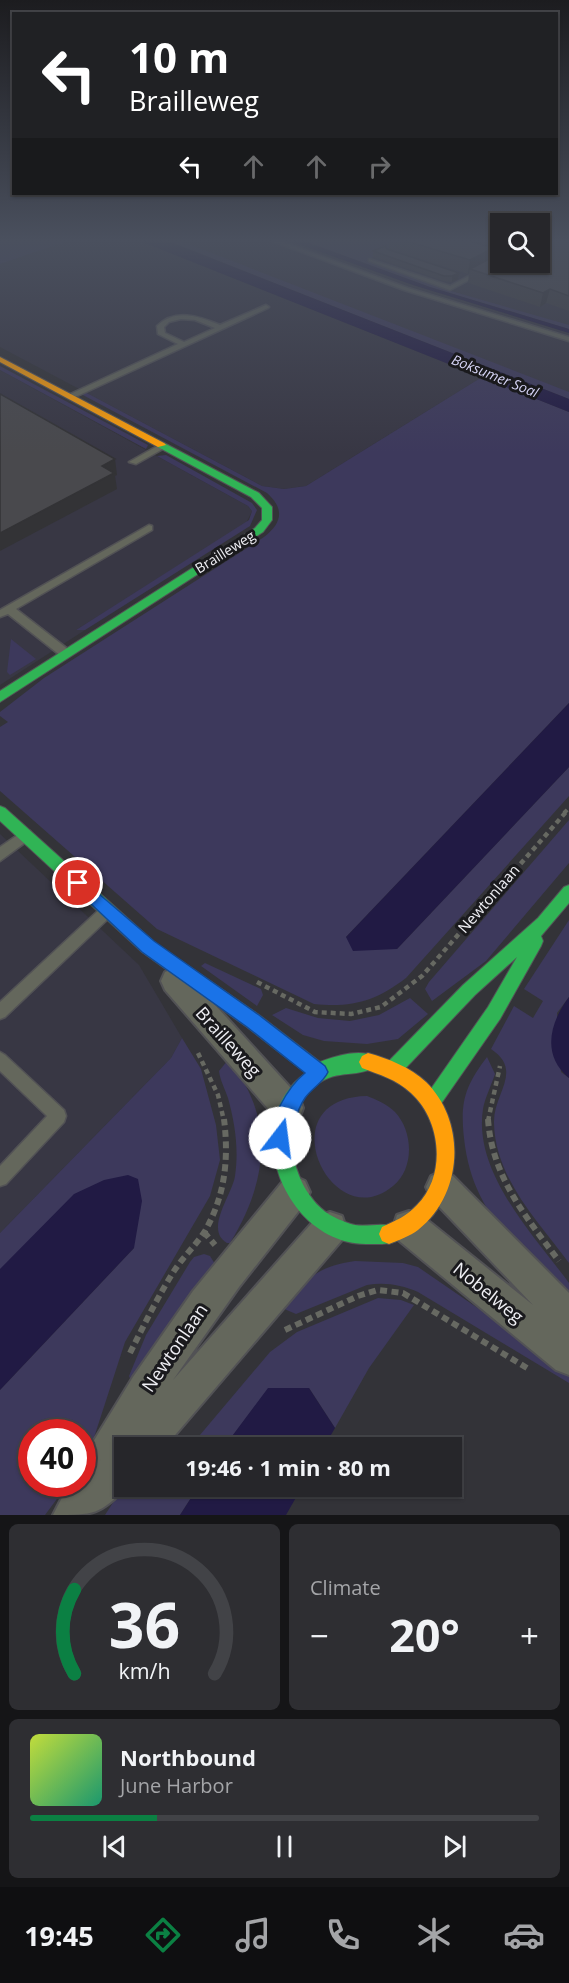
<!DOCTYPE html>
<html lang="en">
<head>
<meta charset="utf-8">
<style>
	:root { --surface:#26262a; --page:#2e2e32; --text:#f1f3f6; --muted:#a4a5a8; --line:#424347; --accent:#0b8043 }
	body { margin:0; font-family:"Open Sans",sans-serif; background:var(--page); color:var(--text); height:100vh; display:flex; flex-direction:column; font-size:22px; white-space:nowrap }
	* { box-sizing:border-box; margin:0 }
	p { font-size:20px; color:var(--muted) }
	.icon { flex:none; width:33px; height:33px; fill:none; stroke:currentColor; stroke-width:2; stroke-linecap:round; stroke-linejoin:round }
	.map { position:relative; height:1515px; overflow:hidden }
	.details { display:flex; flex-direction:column; gap:9px; padding:9px; background:#151517; flex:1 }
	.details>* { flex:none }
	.guide { position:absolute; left:12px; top:12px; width:546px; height:183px; border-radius:0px; box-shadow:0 2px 4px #0004,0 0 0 2px var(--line); background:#202124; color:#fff; overflow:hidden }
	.controls { position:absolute; left:490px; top:213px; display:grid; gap:12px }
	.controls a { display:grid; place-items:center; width:60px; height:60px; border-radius:0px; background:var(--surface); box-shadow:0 2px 4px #0004,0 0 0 2px var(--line); font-size:30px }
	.speed { position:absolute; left:18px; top:1419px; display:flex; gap:12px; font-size:30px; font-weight:700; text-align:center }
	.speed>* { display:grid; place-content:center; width:78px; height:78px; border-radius:50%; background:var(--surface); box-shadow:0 2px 4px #0004,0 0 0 2px var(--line); line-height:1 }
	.speed .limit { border:9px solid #d22; background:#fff; color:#111 }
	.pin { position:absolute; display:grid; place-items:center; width:51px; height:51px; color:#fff; margin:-26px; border:3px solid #fff; border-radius:50%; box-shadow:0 2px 6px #0007 }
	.me { position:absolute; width:66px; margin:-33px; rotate:15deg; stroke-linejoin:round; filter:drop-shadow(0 0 4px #0008) }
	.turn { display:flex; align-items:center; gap:21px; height:126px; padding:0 18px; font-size:27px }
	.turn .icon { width:78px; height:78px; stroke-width:2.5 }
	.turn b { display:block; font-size:42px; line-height:51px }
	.lanes { display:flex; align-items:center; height:57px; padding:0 18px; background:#0003; justify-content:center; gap:30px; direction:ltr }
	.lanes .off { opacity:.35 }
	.big { font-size:45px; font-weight:700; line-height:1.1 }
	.details .card { flex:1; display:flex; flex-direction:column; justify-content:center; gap:9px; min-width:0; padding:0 21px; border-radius:9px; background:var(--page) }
	.details .dial { align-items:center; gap:0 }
	.dial svg { height:156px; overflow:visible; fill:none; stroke:var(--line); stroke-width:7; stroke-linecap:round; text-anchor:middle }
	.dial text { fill:var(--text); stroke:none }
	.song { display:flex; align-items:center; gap:18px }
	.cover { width:72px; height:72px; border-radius:9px; background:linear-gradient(135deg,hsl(70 70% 55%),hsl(160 70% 35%)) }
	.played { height:6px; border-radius:3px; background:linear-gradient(90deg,var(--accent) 25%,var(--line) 25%) }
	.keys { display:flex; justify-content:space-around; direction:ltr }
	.heat { display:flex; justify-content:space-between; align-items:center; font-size:33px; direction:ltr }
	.details .tiles { flex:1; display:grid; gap:9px; grid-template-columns:1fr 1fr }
	.card:last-child { grid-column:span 2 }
	.trip { position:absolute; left:114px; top:1437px; width:348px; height:60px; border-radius:0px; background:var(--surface); box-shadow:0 2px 4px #0004,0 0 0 2px var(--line); font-weight:700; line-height:60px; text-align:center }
	.tab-bar { display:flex; height:96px; justify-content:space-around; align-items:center; background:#0f0f11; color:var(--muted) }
	.tab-bar .icon { width:42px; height:42px }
	.tab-bar .active { color:var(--accent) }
	.tab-bar b { font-size:27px; color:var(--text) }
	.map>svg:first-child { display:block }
</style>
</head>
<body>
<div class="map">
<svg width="569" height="1515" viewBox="0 0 569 1515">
	<rect width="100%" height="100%" fill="#333338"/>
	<!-- built -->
	<path fill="#383744" d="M68 241H140L482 377 306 486 284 489 262 486 0 347V264Z
		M168 241H289L413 285 569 333V399Z
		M304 241H450L500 257 501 262H540L569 241V329L430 287Z
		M0 370 248 506 252 511 246 523 76 630H85L0 685Z
		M0 834 139 965 182 1038 171 1058 0 1233Z"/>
	<!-- green -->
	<path fill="#3d395c" d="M0 241H68L0 264Z
		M168 241H181L569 392V399Z
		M304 241H407L365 261 451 291 569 325V329L430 287Z
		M0 366 148 445 146 449 0 370Z
		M482 377 569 412V703L346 937 397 949 569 767V796L406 978C376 1001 352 1008 314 1004L157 929 0 791V727L8 722 0 716V712L44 678 264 537C282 523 285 509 267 493L81 394 85 392 262 486 284 489 306 486Z
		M166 455 252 503 257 510 250 526 85 630H76L249 520 252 511 248 506 157 456Z
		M11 639 36 659 10 675 7 672Z
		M569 820V863L486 961 432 1001 425 989 429 982Z
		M569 920V997L557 1013 561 1072 569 1078V1263C538 1221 495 1178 494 1123 493 1093 524 1071 491 1049L514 1006 533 1018 543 1001 524 989Z
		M205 963 261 989 263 995 257 1006 201 966Z
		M410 998 428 1014 398 1039 367 1044 324 1041 303 1035 272 1015 286 1008 318 1018 350 1021 379 1015Z
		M182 1038 201 1069 216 1125 220 1160 210 1196 125 1342 88 1456 83 1464 82 1432H32V1484H68L45 1515H0V1390L134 1248 0 1269V1233L171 1058Z
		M487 1057 495 1074C491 1086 485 1098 483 1109 473 1173 534 1235 569 1283V1300C519 1247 472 1215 464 1138 460 1102 465 1086 487 1057Z
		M228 1060C277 1118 267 1183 230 1243H227C204 1230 232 1195 235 1176 239 1149 235 1124 228 1098 225 1089 220 1080 219 1071Z
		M367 1096C377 1100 387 1104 395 1112 413 1131 415 1168 393 1186 331 1238 266 1098 367 1096Z
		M204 1254 210 1256 215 1264 131 1381 129 1376 146 1335 190 1262 194 1257Z
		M355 1261 403 1263 418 1267 569 1371V1383L418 1292C401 1285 386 1282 367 1285L296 1314 282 1308C308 1279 314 1267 355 1261Z
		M378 1298 401 1300 414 1305 369 1368 335 1428 309 1388H269L224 1447 189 1448 270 1352 297 1332Z
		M136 1487H198L180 1515H105L114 1501Z"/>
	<!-- water -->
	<path fill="#211a44" d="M140 241H168L569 399V412Z
		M290 241H304L430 287 569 329V333L413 285Z
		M569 703V767L397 949 353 951 346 937Z
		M569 997V1078C541 1055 550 1022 569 997Z
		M128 1175 138 1179 142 1201 134 1248 0 1390V1269L74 1194 104 1180Z
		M268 1388H309L335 1428 324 1447H224Z
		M198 1487V1486L302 1487 286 1515H180Z"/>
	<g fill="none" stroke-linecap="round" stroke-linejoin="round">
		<defs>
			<path id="lane" d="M272 241H280L408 288 569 337V341L404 290Z
				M369 259 450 286 499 260 501 259V262H503L450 290 369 261Z
				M266 305 269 307 268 308 73 398 66 396 178 344 158 334 157 326C175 308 199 316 220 325ZM181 319 195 320 215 328 184 342 165 333 164 327 169 322Z
				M161 444 168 446 136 464 129 462Z
				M149 525 152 526V530L16 609 69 650 70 653 69 656H61L8 614 0 617V610Z
				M25 830 30 831 31 835 30 839 0 861V847Z
				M106 906 111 908 113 912 111 916 5 1017 0 1019V1002L101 908Z
				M0 1052 5 1055 64 1110 66 1116 64 1122 6 1184 0 1186V1166L47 1116 0 1071Z"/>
			<path id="street" d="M175 968 185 972 299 1097 303 1108 299 1119 288 1123 277 1119 165 990 161 981 165 972Z
				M442 1171 453 1176 569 1293V1375L556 1370 397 1239 393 1227 397 1215 409 1211 421 1215 533 1305 431 1198 426 1187 431 1176Z
				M294 1176 305 1181 310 1192 305 1203 239 1287 173 1380 318 1216 330 1212 342 1216 346 1228 342 1240 164 1448H124V1486H128C99 1515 95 1515 53 1515L69 1484H82V1460L133 1377 193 1291 283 1181Z"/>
			<path id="fast" d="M158 443H164L259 493 272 507V520L263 532 0 702V691L255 528 262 520V508L251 497 158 447Z
				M0 806 5 808 154 942 259 1015 320 1062C335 1056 359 1049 374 1056L377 1062 374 1068C349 1079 332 1067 307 1093 276 1126 295 1198 334 1217 340 1220 349 1224 355 1225 369 1227 383 1222 396 1227L399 1234 396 1241C387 1245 378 1244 369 1244 286 1247 236 1122 306 1073L247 1027 142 952 0 821Z
				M569 885V903L541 936 543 941 541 946 500 1019 438 1108 432 1111 426 1108 423 1102 426 1096 488 1007 517 957 475 995 399 1075 393 1078 387 1075 384 1069 387 1063 463 985 538 918 564 887Z"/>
			<path id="slow" d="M0 357 164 443 166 445 158 447 0 362Z
				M368 1053C389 1059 410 1067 426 1082 467 1122 463 1195 418 1230 410 1236 399 1240 389 1244L382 1241 379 1234 382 1227C395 1221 407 1216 417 1205 447 1175 441 1120 411 1093 396 1079 380 1075 362 1068L359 1062 362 1056Z"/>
		</defs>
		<!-- lane casing -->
		<use href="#lane" stroke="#525255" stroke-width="3"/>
		<!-- street casing -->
		<use href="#street" stroke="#525255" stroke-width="4"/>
		<!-- fast casing -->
		<use href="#fast" stroke="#525255" stroke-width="2"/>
		<!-- slow casing -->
		<use href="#slow" stroke="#525255" stroke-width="2"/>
		<!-- path-far2 -->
		<path stroke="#676962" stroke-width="4" stroke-dasharray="4.5 3" stroke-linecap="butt" d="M564 813 569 808"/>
		<!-- path-far1 -->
		<path stroke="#676962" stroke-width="4.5" stroke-dasharray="5 4" stroke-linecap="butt" d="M257 982 315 1012 351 1014 381 1007 422 976 566 812
			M198 1053 218 1095 224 1121
			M488 1121 500 1066"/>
		<!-- path -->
		<path stroke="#676962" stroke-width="6" stroke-dasharray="7 4.5" stroke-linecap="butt" d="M488 1119C492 1177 526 1217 559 1261
			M204 1232 215 1245
			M285 1330 358 1296 378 1290 403 1293 527 1368
			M130 1353C144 1325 157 1298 174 1271 183 1257 196 1245 205 1231 225 1196 229 1159 224 1119"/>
		<!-- lane -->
		<use href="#lane" fill="#64675c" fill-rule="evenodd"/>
		<!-- street -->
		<use href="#street" fill="#64675c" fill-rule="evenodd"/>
		<!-- fast -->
		<use href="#fast" fill="#30b455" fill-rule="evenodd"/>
		<!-- slow -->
		<use href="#slow" fill="#ff9f0a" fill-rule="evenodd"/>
	</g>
	<!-- wall -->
	<path fill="#3f3f42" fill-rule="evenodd" d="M389 241H501V262L569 241V311L546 303 540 307 468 283 469 273 468 274 389 249ZM492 254 497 255 491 259Z
		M387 249 459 273 458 279 452 282 444 281 373 257V251Z"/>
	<!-- shaded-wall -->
	<path fill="#333336" d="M493 248 490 262 470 269 469 273 468 274 470 260Z
		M459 273 458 279 452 282V276Z
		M550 289 546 303 540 307 543 293Z
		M115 459 117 475 115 476 117 489 0 551V533L102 466Z"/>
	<!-- building -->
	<path fill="#49494d" stroke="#333336" stroke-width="1.5" d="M406 241H470L493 248 470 260Z
		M540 241H569V296L550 289 543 293 470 269 501 253V262H540Z
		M385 246 387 249 459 273 452 276H444L373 251Z
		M0 394 115 459 102 466 114 473 0 533Z"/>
	<!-- sky -->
	<linearGradient id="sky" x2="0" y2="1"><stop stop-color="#1c1c1f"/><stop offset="0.53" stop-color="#4a505e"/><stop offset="1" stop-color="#4a505e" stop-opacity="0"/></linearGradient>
	<rect width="569" height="453" fill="url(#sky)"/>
	<!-- route -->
	<path fill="#1a73e8" stroke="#114b97" stroke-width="1.5" d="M78 876 154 941 259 1015 325 1066 328 1072C323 1083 312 1088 305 1098 295 1112 294 1129 287 1144L280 1147 274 1144C265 1123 289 1086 305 1073L247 1027 142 952 73 887 71 883 73 878Z"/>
	<g text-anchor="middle" stroke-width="6" stroke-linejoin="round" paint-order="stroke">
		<!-- far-water labels -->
		<g font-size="14" font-style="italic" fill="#d7d5f7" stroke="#1a1a1d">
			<text transform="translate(495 376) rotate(22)" y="5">Boksumer Soal</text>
		</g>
		<!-- far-street labels -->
		<g font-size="14" fill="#efeff4" stroke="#1a1a1d">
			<text transform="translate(225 552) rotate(-32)" y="5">Brailleweg</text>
		</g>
		<!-- street labels -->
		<g font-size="15" fill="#efeff4" stroke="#1a1a1d">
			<text transform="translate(489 899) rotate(-49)" y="5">Newtonlaan</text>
		</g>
		<!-- near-street labels -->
		<g font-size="18" fill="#efeff4" stroke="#1a1a1d">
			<text transform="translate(228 1042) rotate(48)" y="6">Brailleweg</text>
			<text transform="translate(488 1293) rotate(39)" y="6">Nobelweg</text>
			<text transform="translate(175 1348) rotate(-56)" y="6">Newtonlaan</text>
		</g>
	</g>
</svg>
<div class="controls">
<a><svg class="icon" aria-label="search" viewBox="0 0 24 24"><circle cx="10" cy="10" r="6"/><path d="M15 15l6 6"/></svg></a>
</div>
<div class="speed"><div class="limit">40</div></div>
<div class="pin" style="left:78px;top:883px;background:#d93025"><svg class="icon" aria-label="arrive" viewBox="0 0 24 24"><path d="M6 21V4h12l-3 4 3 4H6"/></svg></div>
<svg class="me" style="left:280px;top:1138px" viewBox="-20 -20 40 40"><circle r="19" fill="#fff"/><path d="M0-13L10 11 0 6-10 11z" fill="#1a73e8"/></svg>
<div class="trip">19:46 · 1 min · 80 m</div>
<div class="guide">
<div class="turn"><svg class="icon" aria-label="left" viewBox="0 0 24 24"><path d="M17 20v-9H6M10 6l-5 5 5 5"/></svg><div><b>10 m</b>Brailleweg</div></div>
<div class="lanes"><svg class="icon" aria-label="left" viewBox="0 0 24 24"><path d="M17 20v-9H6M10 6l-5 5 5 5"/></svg><svg class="icon off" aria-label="ahead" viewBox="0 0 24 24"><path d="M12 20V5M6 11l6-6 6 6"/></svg><svg class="icon off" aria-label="ahead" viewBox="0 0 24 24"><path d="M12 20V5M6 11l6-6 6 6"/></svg><svg class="icon off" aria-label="right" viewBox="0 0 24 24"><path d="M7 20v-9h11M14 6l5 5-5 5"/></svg></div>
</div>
</div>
<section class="details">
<div class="tiles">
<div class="card dial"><svg viewBox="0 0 100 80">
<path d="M14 69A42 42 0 1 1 86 69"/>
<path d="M14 69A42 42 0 0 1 14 26" stroke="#0b8043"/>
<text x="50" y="56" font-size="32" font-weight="700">36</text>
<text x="50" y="72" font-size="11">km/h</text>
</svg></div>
<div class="card"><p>Climate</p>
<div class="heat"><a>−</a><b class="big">20°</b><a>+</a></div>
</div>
<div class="card">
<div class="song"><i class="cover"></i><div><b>Northbound</b><p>June Harbor</p></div></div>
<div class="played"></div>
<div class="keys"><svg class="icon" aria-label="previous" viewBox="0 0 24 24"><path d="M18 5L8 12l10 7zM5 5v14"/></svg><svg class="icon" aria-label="pause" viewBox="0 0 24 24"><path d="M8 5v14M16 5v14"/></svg><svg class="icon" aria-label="next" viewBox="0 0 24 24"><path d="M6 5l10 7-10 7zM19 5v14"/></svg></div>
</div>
</div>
</section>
<nav class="tab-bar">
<b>19:45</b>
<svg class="icon active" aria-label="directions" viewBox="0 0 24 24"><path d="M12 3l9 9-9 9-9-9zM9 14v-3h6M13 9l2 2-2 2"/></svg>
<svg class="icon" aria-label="music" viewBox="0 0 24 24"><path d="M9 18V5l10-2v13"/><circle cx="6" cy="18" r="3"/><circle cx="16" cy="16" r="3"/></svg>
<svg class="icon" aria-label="phone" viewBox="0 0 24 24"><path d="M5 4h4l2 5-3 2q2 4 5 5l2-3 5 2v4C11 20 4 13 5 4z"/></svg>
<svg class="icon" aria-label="climate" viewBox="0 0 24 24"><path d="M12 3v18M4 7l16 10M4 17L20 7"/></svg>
<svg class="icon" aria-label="car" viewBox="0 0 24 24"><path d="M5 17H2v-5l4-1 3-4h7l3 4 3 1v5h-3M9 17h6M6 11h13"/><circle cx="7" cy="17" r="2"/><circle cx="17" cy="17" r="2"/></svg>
</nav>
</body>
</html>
